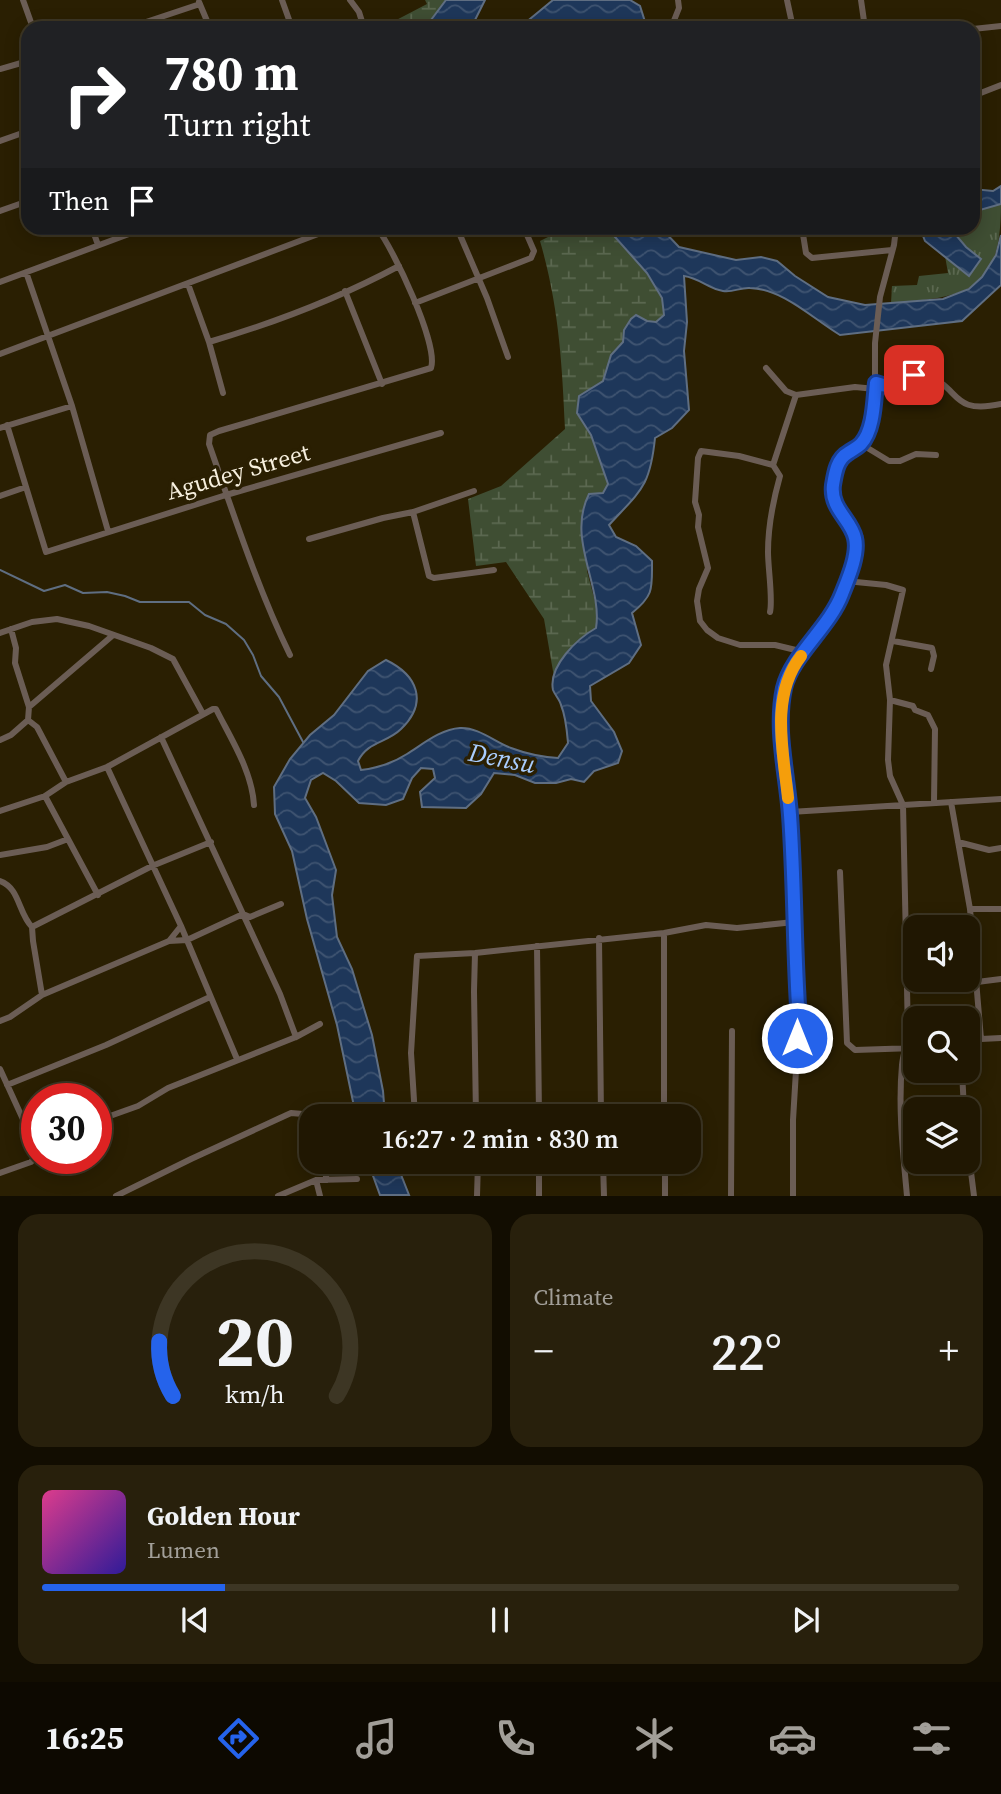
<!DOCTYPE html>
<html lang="en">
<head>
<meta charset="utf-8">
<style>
	:root { --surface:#201702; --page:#28200c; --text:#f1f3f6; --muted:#a29f99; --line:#3d3624; --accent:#2563eb }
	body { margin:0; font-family:"Source Serif 4",serif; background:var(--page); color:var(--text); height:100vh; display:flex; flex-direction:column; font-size:26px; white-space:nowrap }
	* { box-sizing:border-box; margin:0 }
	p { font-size:23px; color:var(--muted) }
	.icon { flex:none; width:38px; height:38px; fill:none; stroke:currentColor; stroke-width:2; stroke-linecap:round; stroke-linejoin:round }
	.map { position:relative; height:1196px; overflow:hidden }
	.panel { display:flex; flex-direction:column; gap:18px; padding:18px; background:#120d01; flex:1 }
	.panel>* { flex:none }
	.top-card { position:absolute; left:21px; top:21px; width:959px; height:214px; border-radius:21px; box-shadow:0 4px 18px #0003,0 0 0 2px var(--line); background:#202124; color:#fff; overflow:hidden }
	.tools { position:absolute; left:903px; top:915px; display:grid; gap:14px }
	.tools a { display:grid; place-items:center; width:77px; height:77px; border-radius:14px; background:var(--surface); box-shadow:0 4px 18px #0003,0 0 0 2px var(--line); font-size:35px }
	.speed { position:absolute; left:21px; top:1083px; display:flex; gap:14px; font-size:35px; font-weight:700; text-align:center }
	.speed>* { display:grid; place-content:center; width:91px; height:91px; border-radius:50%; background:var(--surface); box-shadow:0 4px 18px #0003,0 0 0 2px var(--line); line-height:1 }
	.speed .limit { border:10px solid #d22; background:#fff; color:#111 }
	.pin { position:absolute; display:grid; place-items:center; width:60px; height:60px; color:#fff; margin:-30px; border-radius:14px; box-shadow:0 4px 10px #0006 }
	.me { position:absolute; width:77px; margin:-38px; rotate:0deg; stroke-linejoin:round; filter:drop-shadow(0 0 5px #0008) }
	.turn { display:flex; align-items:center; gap:24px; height:147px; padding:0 28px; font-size:32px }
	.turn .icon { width:91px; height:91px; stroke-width:2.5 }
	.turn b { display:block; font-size:49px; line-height:60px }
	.then { display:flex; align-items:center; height:66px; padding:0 28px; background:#0003; gap:14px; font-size:26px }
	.big { font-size:52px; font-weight:600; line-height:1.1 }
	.panel .tile { flex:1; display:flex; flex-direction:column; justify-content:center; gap:10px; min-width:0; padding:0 24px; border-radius:21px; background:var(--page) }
	.panel .dial { align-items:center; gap:0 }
	.dial svg { height:182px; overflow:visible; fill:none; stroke:var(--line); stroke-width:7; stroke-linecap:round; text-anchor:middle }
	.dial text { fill:var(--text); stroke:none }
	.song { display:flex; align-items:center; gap:21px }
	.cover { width:84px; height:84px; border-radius:10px; background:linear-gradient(135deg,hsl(330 70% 55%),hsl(250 70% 35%)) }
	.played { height:7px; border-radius:4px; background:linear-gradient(90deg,var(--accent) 20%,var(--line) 20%) }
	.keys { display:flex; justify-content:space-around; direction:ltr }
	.heat { display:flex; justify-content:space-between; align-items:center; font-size:38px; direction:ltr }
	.panel .tiles { flex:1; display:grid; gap:18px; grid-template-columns:1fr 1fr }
	.tile:last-child { grid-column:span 2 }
	.trip { position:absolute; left:299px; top:1104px; width:402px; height:70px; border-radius:21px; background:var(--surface); box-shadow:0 4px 18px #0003,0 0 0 2px var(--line); font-weight:600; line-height:70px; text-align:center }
	.dock { display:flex; height:112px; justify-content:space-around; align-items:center; background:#0d0901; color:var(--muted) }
	.dock .icon { width:49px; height:49px }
	.dock .current { color:var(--accent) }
	.dock b { font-size:32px; color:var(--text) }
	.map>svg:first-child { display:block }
</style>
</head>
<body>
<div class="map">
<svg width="1001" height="1196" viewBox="0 0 1001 1196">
	<defs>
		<pattern id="grass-tufts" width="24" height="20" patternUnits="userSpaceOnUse" patternTransform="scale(1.75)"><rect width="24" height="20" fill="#3f4e33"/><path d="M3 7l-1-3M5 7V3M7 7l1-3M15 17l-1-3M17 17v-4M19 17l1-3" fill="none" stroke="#5b6850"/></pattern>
		<pattern id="wetland-marsh" width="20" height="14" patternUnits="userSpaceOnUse" patternTransform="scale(1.75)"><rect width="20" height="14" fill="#3f4e33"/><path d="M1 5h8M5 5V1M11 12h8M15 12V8" fill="none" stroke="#5b6850"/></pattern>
		<pattern id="water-waves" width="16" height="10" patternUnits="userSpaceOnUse" patternTransform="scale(1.75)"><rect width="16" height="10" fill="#1e375a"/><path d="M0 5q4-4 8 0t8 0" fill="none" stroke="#3f5471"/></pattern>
	</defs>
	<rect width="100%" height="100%" fill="#2a1f02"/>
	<!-- grass -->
	<path fill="url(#grass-tufts)" d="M1001 204C1001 291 969 297 891 303L892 286 917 285 919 276 948 273 945 256 970 275 981 259 966 247 955 234 956 228H973V212Z"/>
	<!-- wetland -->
	<path fill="url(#wetland-marsh)" d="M425 0H446L425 28H381L427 4Z
		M566 228H607L647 273 662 298 664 315 657 322 647 321 636 315 624 330 623 342 611 356 603 381 593 387 577 413 591 435 609 484 603 493 587 571 598 613 596 628C573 641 565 654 554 677L544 619 506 562 476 566 468 499 501 486 565 429C562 362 559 307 540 241Z"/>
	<!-- water -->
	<path fill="url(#water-waves)" stroke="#5f6e82" stroke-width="2" d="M446 0H485L471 28H425Z
		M553 0H630L640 6 647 28H519Z
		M1001 186V204L973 212V189L993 191Z
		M607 228H661L679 247 736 260 761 257 777 261 795 276 828 297 865 305 943 299 969 289 982 277 996 255 1001 235V285L962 321 840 335C812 318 783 289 750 288 741 287 732 293 723 291 708 289 700 278 684 276L687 322 684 351 689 410 672 428 655 438C650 487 641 490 609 525L616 537 636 546 652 561C652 589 654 595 632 613L641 645 629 663 590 686 591 701 614 732 622 751 618 763 594 771 584 782 571 779 556 783H535L515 775 494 773 481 794 466 808 422 807 420 792 435 778 433 769 421 768 412 778 403 799 386 805 359 803 336 781 323 773 311 780 305 798 316 817 336 870 332 895 337 937 352 969 372 1035 383 1091 385 1116H356L337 1025 307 919 292 851 275 814 274 787 290 759 310 735 334 715 368 671 386 660C417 675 429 702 401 729 387 743 368 741 358 761L361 770C378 768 393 763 407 754 423 744 441 729 460 728 478 727 495 742 511 748 527 754 541 757 558 758L568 743C567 731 566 717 561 705 560 700 555 695 553 690 548 666 578 638 596 628 603 586 566 539 589 494L603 493 608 484 591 435 577 413 579 396 603 381 611 355 623 342 624 330 631 319 636 315 647 321 656 322 664 315 662 298 647 273Z
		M920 228H956L955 234 966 247 981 259 969 276 925 241Z
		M368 1162H396L409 1195H380Z"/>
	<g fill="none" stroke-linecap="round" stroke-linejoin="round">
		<!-- stream -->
		<path stroke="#5f6e82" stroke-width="2" d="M0 570 44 591 65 585 83 593 107 592 125 596 140 602H189L205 615 226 624 244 640 253 655 261 676 279 697 303 742"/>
		<!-- minor -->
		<path stroke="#6b5d55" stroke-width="6" d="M23 0 33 28
			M282 0 292 28
			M350 0 359 12 364 28
			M787 0 793 28
			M861 0 865 28
			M199 2 210 28
			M128 28 200 4
			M671 28 679 8 678 0
			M973 29 1001 26
			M0 69 28 61
			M973 96 1001 85
			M0 141 28 131
			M0 211 28 201
			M92 228 98 245
			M457 228 487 298 508 357
			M802 228 806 253 812 258 892 250
			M26 272 72 406 108 531
			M0 282 145 228
			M188 284 209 342 223 393
			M345 291 382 384
			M415 303 531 258 534 251 524 228
			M209 342C274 323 339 298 399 266
			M0 354 334 228
			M766 368 786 391 796 395 855 387 875 389
			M876 383C902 392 902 373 922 376 962 383 947 416 1001 404
			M7 425 46 552 226 495 441 433
			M0 428 72 406
			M861 444 889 461H900L916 454 936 455
			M773 465 796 395
			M0 496 26 487
			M413 512 429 576 434 578 494 570
			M309 539 383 518 413 512 474 491
			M846 581 886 585 903 590 886 665 890 700 888 760 890 776 903 805 908 1034C907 1045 903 1054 902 1065 898 1108 903 1152 907 1196
			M770 612C773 599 768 568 768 552 768 526 773 501 780 476L773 465 739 456 701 451 698 458 695 502 699 515 698 527 708 568 699 589 697 601 700 621 707 630 718 638 740 645H775L804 652
			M0 633 32 622 57 619 89 626 151 648 173 659 203 714
			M893 641 932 648 934 656 931 669
			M290 655C257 587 234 515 209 444L210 435 219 431 431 368C439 345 393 248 377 228
			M890 700 913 706 915 710 928 715 935 729 934 803
			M29 707 112 636
			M28 720 37 727 66 782
			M0 740 11 735 28 720 29 707 15 663 16 648 11 629
			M107 767 181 926 237 1059
			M45 796 98 895
			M951 802 970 909 981 1039
			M0 811 45 796 66 782 107 767 213 709H216C231 739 252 771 254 805
			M790 812 1001 799
			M958 842 989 850 1001 848
			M0 855 47 847 68 839
			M840 872 847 1043 855 1050 915 1048
			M0 881C20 888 18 913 32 927L33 941 42 995
			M970 909H1001
			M32 927 152 866 211 842
			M664 933V1116
			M599 938 601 1116
			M169 941 187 940 243 914 250 917 281 904
			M537 946 539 1116
			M475 953 474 991 476 1116
			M977 982 1001 979
			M0 1021 10 1017 42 995 169 941 181 926
			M296 1037 320 1024
			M968 1043 981 1039 1001 1038
			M0 1069 37 1150
			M962 1071 964 1110
			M7 1085 106 1045 210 997
			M415 1116 411 1053 417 956 475 953 664 933 706 925 737 928 794 922
			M96 1121 138 1106 168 1088 296 1037 280 994 161 737
			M968 1148 974 1196
			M322 1162 327 1180
			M539 1162V1196
			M603 1162 604 1196
			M665 1162V1196
			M0 1173 31 1162 37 1155
			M116 1196 191 1159 291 1113 303 1114 312 1126
			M278 1196 316 1180
			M320 1196 316 1180 357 1179
			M477 1196 478 1162
			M731 1196 732 1031
			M793 1196V1120L799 1021 790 812 782 749 781 706 789 673 835 610 854 555 855 538 839 510 834 496 833 487 841 458 861 444 871 419 875 396V343L880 297 894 245 896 228"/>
	</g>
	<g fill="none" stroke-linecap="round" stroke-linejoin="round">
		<defs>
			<path id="route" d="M797 1038 799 1021C794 953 795 884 790 815 787 773 775 730 784 688 792 655 829 628 842 594 848 579 859 554 855 538 851 519 830 509 833 485 835 473 837 459 848 453 852 450 857 448 861 444 874 430 874 401 876 383 895 390 898 383 914 375"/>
		</defs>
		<!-- route casing -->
		<use href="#route" stroke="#184099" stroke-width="18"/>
		<!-- route -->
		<use href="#route" stroke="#2563eb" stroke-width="12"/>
		<!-- slow -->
		<path stroke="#f59e0b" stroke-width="12" d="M788 798C783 751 770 696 801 656"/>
	</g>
	<g text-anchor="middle" stroke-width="7" stroke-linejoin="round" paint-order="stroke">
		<!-- street labels -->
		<g font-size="24" fill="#f6efde" stroke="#2a1f02">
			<text transform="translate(238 472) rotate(-16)" y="8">Agudey Street</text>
		</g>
		<!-- water labels -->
		<g font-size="26" font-style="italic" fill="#a9cdfe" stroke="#2a1f02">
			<text transform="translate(502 758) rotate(11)" y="9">Densu</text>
		</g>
	</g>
</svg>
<div class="tools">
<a><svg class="icon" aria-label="sound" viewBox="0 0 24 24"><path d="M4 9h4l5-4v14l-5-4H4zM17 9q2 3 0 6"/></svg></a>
<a><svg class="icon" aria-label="search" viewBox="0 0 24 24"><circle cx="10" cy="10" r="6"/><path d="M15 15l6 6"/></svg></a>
<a><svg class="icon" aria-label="layers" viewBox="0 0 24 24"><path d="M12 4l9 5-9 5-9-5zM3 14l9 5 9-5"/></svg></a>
</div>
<div class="speed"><div class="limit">30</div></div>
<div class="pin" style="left:914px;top:375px;background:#d93025"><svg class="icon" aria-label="arrive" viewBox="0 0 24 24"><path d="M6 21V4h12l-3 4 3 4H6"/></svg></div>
<svg class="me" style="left:797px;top:1038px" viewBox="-20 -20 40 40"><circle r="17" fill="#2563eb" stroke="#fff" stroke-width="3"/><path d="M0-11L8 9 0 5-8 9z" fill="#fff"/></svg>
<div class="trip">16:27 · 2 min · 830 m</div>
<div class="top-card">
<div class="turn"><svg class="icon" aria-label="right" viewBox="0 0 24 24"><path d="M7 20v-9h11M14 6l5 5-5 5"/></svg><div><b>780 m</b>Turn right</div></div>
<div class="then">Then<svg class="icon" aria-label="arrive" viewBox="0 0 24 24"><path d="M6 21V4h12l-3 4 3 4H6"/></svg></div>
</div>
</div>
<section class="panel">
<div class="tiles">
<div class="tile dial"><svg viewBox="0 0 100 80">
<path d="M14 69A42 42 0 1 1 86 69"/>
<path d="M14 69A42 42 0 0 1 8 45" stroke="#2563eb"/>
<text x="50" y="56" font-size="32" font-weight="700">20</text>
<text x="50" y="72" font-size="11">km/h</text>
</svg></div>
<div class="tile"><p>Climate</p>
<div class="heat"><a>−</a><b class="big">22°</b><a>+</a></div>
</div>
<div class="tile">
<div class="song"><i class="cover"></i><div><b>Golden Hour</b><p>Lumen</p></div></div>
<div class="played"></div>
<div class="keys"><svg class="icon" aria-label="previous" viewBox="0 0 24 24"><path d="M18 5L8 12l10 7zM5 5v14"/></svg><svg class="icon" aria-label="pause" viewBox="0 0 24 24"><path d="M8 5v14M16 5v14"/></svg><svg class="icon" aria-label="next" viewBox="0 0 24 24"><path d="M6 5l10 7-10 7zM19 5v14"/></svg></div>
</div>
</div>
</section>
<nav class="dock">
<b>16:25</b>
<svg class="icon current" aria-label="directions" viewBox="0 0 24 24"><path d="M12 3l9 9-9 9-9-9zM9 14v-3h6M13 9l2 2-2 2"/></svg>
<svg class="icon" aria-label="music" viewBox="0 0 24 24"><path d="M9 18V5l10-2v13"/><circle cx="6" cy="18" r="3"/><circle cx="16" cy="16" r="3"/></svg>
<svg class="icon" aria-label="phone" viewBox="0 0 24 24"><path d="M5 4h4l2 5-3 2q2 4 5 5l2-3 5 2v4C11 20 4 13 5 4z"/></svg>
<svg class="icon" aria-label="climate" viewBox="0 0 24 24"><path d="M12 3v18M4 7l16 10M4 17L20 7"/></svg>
<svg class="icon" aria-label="car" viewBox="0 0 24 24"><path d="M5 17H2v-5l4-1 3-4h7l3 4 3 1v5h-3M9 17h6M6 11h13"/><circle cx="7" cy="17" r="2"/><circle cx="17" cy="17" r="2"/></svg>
<svg class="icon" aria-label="filters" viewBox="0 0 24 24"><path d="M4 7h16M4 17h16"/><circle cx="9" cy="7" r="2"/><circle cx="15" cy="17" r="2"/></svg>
</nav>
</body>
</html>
